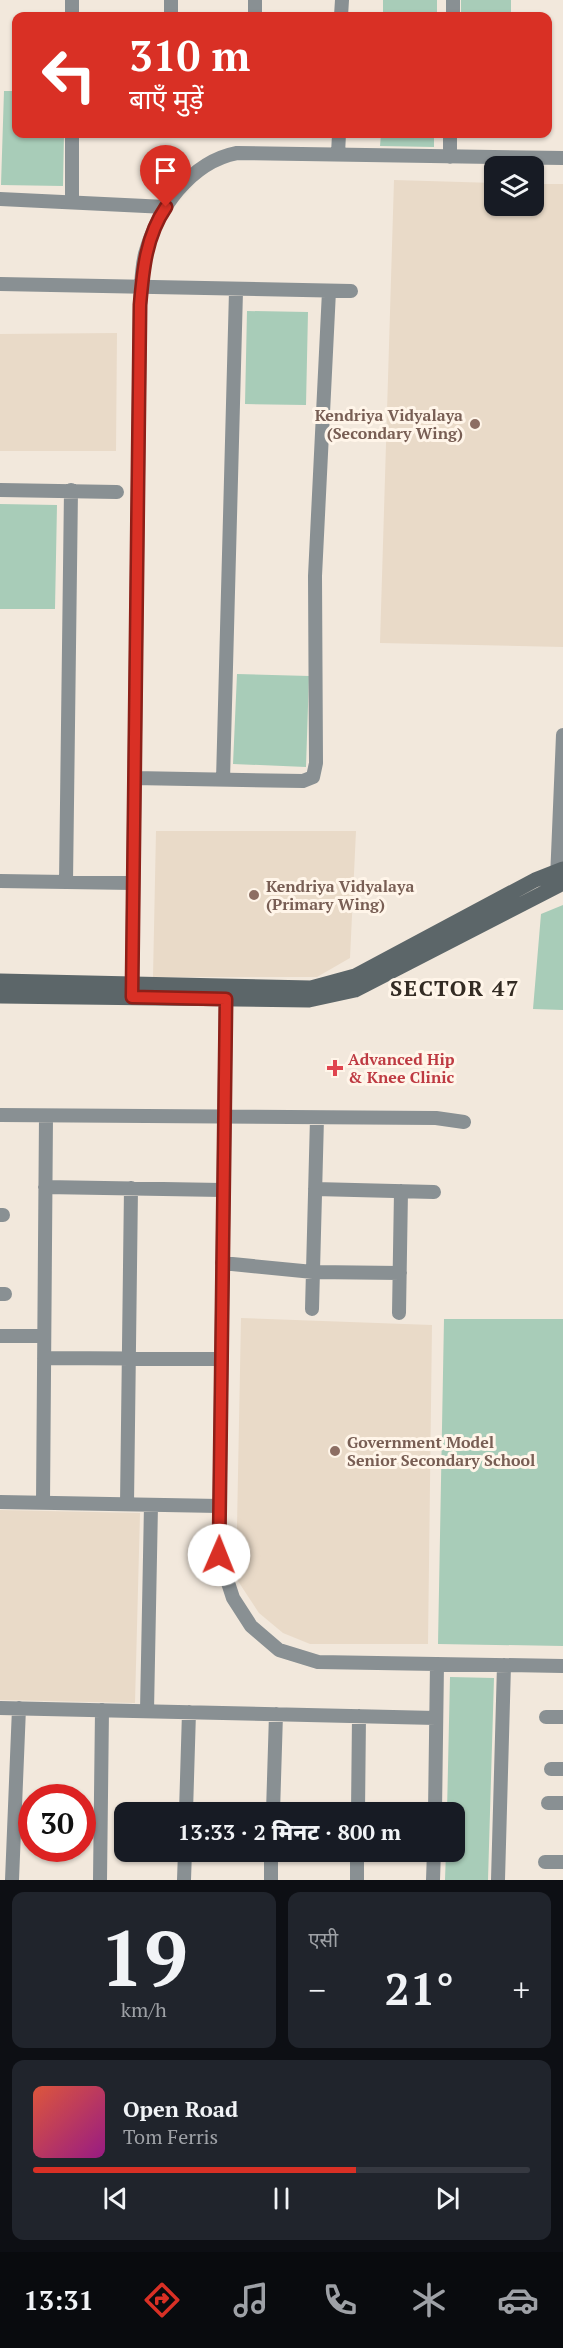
<!DOCTYPE html>
<html lang="hi">
<head>
<meta charset="utf-8">
<style>
	:root { --surface:#171b24; --page:#20242c; --text:#f1f3f6; --muted:#9ea1a6; --line:#363941; --accent:#d93025 }
	body { margin:0; font-family:"PT Serif","Noto Sans Devanagari",serif; background:var(--page); color:var(--text); height:100vh; display:flex; flex-direction:column; font-size:22px; white-space:nowrap }
	* { box-sizing:border-box; margin:0 }
	p { font-size:20px; color:var(--muted) }
	.icon { flex:none; width:33px; height:33px; fill:none; stroke:currentColor; stroke-width:2; stroke-linecap:round; stroke-linejoin:round }
	.map { position:relative; height:1880px; overflow:hidden }
	.panel { display:flex; flex-direction:column; gap:12px; padding:12px; background:#0d0f14; flex:1 }
	.panel>* { flex:none }
	.top-card { position:absolute; left:12px; top:12px; width:540px; height:126px; border-radius:12px; box-shadow:0 2px 4px #0004; background:#d93025; color:#fff; overflow:hidden }
	.buttons { position:absolute; left:484px; top:156px; display:grid; gap:12px }
	.buttons a { display:grid; place-items:center; width:60px; height:60px; border-radius:12px; background:var(--surface); box-shadow:0 2px 4px #0004; font-size:30px }
	.speed { position:absolute; left:18px; top:1784px; display:flex; gap:12px; font-size:30px; font-weight:700; text-align:center }
	.speed>* { display:grid; place-content:center; width:78px; height:78px; border-radius:50%; background:var(--surface); box-shadow:0 2px 4px #0004; line-height:1 }
	.speed .limit { border:9px solid #d22; background:#fff; color:#111 }
	.pin { position:absolute; display:grid; place-items:center; width:51px; height:51px; color:#fff; margin:-62px -26px; border-radius:50% 50% 50% 0; rotate:-45deg; box-shadow:0 0 6px #0007 }
	.pin .icon { rotate:45deg }
	.me { position:absolute; width:66px; margin:-33px; rotate:1deg; stroke-linejoin:round; filter:drop-shadow(0 0 4px #0008) }
	.turn { display:flex; align-items:center; gap:21px; height:126px; padding:0 18px; font-size:27px }
	.turn .icon { width:78px; height:78px; stroke-width:2.5 }
	.turn b { display:block; font-size:42px; line-height:51px }
	.big { font-size:45px; font-weight:800; line-height:1.1 }
	.panel .widget { flex:1; display:flex; flex-direction:column; justify-content:center; gap:9px; min-width:0; padding:0 21px; border-radius:12px; background:var(--page) }
	.panel .dial { align-items:center; gap:0 }
	.dial b { font-size:78px; line-height:1 }
	.song { display:flex; align-items:center; gap:18px }
	.cover { width:72px; height:72px; border-radius:9px; background:linear-gradient(135deg,hsl(10 70% 55%),hsl(310 70% 35%)) }
	.played { height:6px; border-radius:3px; background:linear-gradient(90deg,var(--accent) 65%,var(--line) 65%) }
	.keys { display:flex; justify-content:space-around; direction:ltr }
	.heat { display:flex; justify-content:space-between; align-items:center; font-size:33px; direction:ltr }
	.panel .tiles { flex:1; display:grid; gap:12px; grid-template-columns:1fr 1fr }
	.widget:last-child { grid-column:span 2 }
	.trip { position:absolute; left:114px; top:1802px; width:351px; height:60px; border-radius:12px; background:var(--surface); box-shadow:0 2px 4px #0004; font-weight:800; line-height:60px; text-align:center }
	.tab-bar { display:flex; height:96px; justify-content:space-around; align-items:center; background:#090b0e; color:var(--muted) }
	.tab-bar .icon { width:42px; height:42px }
	.tab-bar .selected { color:var(--accent) }
	.tab-bar b { font-size:27px; color:var(--text) }
	.map>svg:first-child { display:block }
</style>
</head>
<body>
<div class="map">
<svg width="563" height="1880" viewBox="0 0 563 1880">
	<rect width="100%" height="100%" fill="#f2e8dc"/>
	<!-- built -->
	<path fill="#e9dac8" d="M394 180 495 183V206H534V184H563V647L380 643Z
		M117 333 116 451H0V334Z
		M156 831H356L350 958 317 977H153Z
		M241 1318 432 1325 428 1644H310L283 1633 259 1613 236 1578Z
		M0 1510 140 1513 135 1703 0 1700Z"/>
	<!-- green -->
	<path fill="#a8ccb8" d="M383 0H437V16H383Z
		M461 0H511V16H461Z
		M4 91H16V134H64L63 186 1 185Z
		M381 134H434V147L380 146Z
		M247 311 308 312 306 405 245 404Z
		M0 504 57 505 55 609H0Z
		M237 674 309 676 306 767 233 764Z
		M563 905V1010L533 1009 541 914Z
		M444 1319H563V1646L438 1644Z
		M450 1677 494 1678 488 1880H445L446 1851H454V1812H447Z"/>
	<g fill="none" stroke-linecap="round" stroke-linejoin="round">
		<!-- street -->
		<path stroke="#899093" stroke-width="14" d="M72 0V16
			M171 16V0
			M255 16V0
			M341 16 342 0
			M453 16V0
			M72 134V202
			M338 154 339 134
			M450 157V134
			M0 199 166 207
			M0 284 351 291
			M0 490 117 492
			M134 778 303 781 313 777 316 763 315 576 329 291
			M223 780 236 291
			M557 879 563 735
			M0 881 133 883
			M66 882 71 490
			M226 988 219 1555 233 1598 251 1626 279 1650 318 1662 563 1666
			M132 994 140 305C141 288 141 270 145 254 157 210 190 162 237 153L563 158
			M0 1115 436 1118 464 1122
			M45 1187 222 1190
			M315 1189 434 1192
			M0 1215H3
			M222 1263 313 1272 400 1273
			M0 1294H5
			M312 1309 317 1118
			M399 1313 401 1191
			M0 1336H44
			M44 1358 221 1359
			M0 1502 219 1506
			M43 1503 46 1116
			M127 1504 131 1188
			M0 1708 436 1718
			M147 1711 151 1505
			M546 1717H563
			M551 1769H563
			M548 1803H563
			M186 1812 189 1712
			M273 1812 276 1714
			M358 1812 359 1716
			M435 1812 437 1664
			M545 1862H563
			M12 1880 19 1708
			M100 1880 102 1710
			M184 1880 185 1851
			M271 1880V1851
			M357 1880V1851
			M433 1880 434 1851
			M498 1880 504 1665"/>
		<!-- secondary -->
		<path stroke="#5c6669" stroke-width="15" d="M0 981 311 988 355 976 535 880 563 869
			M0 996 309 1000 355 990 563 883"/>
	</g>
	<g fill="none" stroke-linecap="round" stroke-linejoin="round">
		<defs>
			<path id="route" d="M166 207C146 236 143 270 140 305L132 997 226 999 219 1555"/>
		</defs>
		<!-- route casing -->
		<use href="#route" stroke="#8d1f18" stroke-width="15"/>
		<!-- route -->
		<use href="#route" stroke="#d93025" stroke-width="10"/>
	</g>
	<!-- markers -->
	<g fill="#8d6e63" stroke="#fff5e9" stroke-width="2">
		<circle cx="475" cy="424" r="6"/>
		<circle cx="254" cy="895" r="6"/>
		<circle cx="335" cy="1451" r="6"/>
	</g>
	<path fill="#e0444e" stroke="#fff5e9" stroke-width="2" d="M332 1059h6v6h6v6h-6v6h-6v-6h-6v-6h6z"/>
	<g text-anchor="middle" stroke-width="6" stroke-linejoin="round" paint-order="stroke">
		<!-- education labels -->
		<g font-size="16" font-weight="bold" fill="#785e54" stroke="#fff5e9" text-anchor="start">
			<text x="463" y="421" text-anchor="end">Kendriya Vidyalaya<tspan x="463" dy="18">(Secondary Wing)</tspan></text>
			<text x="266" y="892">Kendriya Vidyalaya<tspan x="266" dy="18">(Primary Wing)</tspan></text>
			<text x="347" y="1448">Government Model<tspan x="347" dy="18">Senior Secondary School</tspan></text>
		</g>
		<!-- health labels -->
		<g font-size="16" font-weight="bold" fill="#be3a42" stroke="#fff5e9" text-anchor="start">
			<text x="348" y="1065">Advanced Hip<tspan x="348" dy="18">&amp; Knee Clinic</tspan></text>
		</g>
		<!-- district labels -->
		<g font-size="22" font-weight="bold" letter-spacing="1.5" fill="#332b23" stroke="#fff5e9">
			<text x="455" y="996">SECTOR 47</text>
		</g>
	</g>
</svg>
<div class="buttons">
<a><svg class="icon" aria-label="layers" viewBox="0 0 24 24"><path d="M12 4l9 5-9 5-9-5zM3 14l9 5 9-5"/></svg></a>
</div>
<div class="speed"><div class="limit">30</div></div>
<div class="pin" style="left:166px;top:207px;background:#d93025"><svg class="icon" aria-label="arrive" viewBox="0 0 24 24"><path d="M6 21V4h12l-3 4 3 4H6"/></svg></div>
<svg class="me" style="left:219px;top:1555px" viewBox="-20 -20 40 40"><circle r="19" fill="#fff"/><path d="M0-13L10 11 0 6-10 11z" fill="#d93025"/></svg>
<div class="trip">13:33 · 2 मिनट · 800 m</div>
<div class="top-card">
<div class="turn"><svg class="icon" aria-label="left" viewBox="0 0 24 24"><path d="M17 20v-9H6M10 6l-5 5 5 5"/></svg><div><b>310 m</b>बाएँ मुड़ें</div></div>
</div>
</div>
<section class="panel">
<div class="tiles">
<div class="widget dial"><b>19</b><p>km/h</p></div>
<div class="widget"><p>एसी</p>
<div class="heat"><a>−</a><b class="big">21°</b><a>+</a></div>
</div>
<div class="widget">
<div class="song"><i class="cover"></i><div><b>Open Road</b><p>Tom Ferris</p></div></div>
<div class="played"></div>
<div class="keys"><svg class="icon" aria-label="previous" viewBox="0 0 24 24"><path d="M18 5L8 12l10 7zM5 5v14"/></svg><svg class="icon" aria-label="pause" viewBox="0 0 24 24"><path d="M8 5v14M16 5v14"/></svg><svg class="icon" aria-label="next" viewBox="0 0 24 24"><path d="M6 5l10 7-10 7zM19 5v14"/></svg></div>
</div>
</div>
</section>
<nav class="tab-bar">
<b>13:31</b>
<svg class="icon selected" aria-label="directions" viewBox="0 0 24 24"><path d="M12 3l9 9-9 9-9-9zM9 14v-3h6M13 9l2 2-2 2"/></svg>
<svg class="icon" aria-label="music" viewBox="0 0 24 24"><path d="M9 18V5l10-2v13"/><circle cx="6" cy="18" r="3"/><circle cx="16" cy="16" r="3"/></svg>
<svg class="icon" aria-label="phone" viewBox="0 0 24 24"><path d="M5 4h4l2 5-3 2q2 4 5 5l2-3 5 2v4C11 20 4 13 5 4z"/></svg>
<svg class="icon" aria-label="climate" viewBox="0 0 24 24"><path d="M12 3v18M4 7l16 10M4 17L20 7"/></svg>
<svg class="icon" aria-label="car" viewBox="0 0 24 24"><path d="M5 17H2v-5l4-1 3-4h7l3 4 3 1v5h-3M9 17h6M6 11h13"/><circle cx="7" cy="17" r="2"/><circle cx="17" cy="17" r="2"/></svg>
</nav>
</body>
</html>
